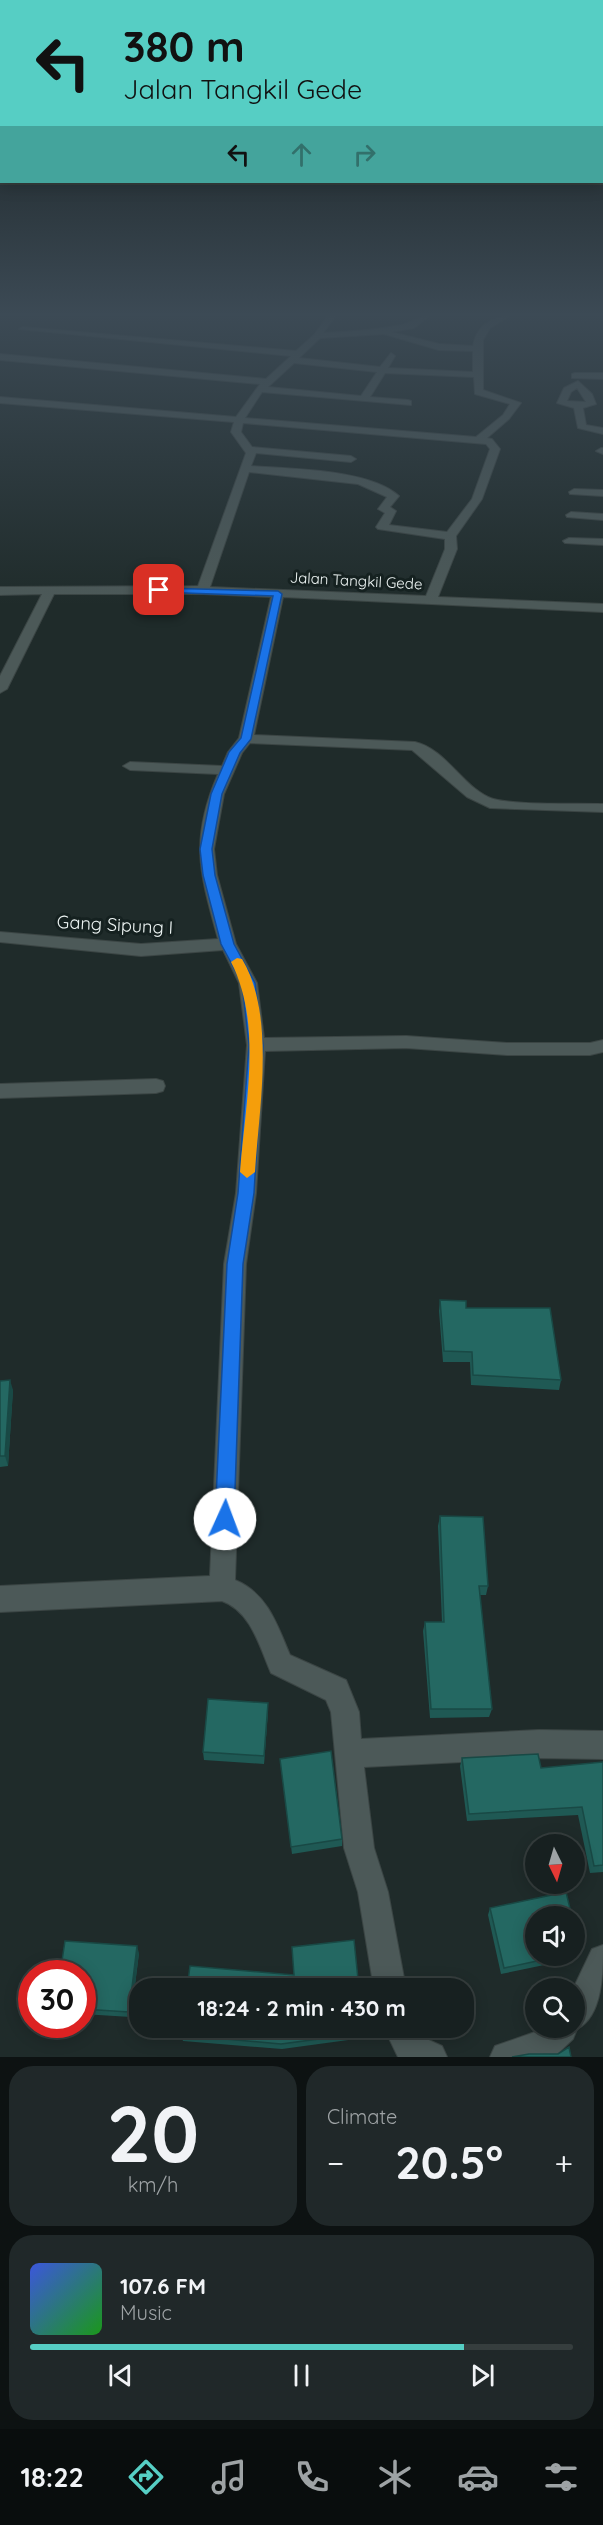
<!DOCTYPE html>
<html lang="en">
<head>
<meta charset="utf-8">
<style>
	:root { --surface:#172020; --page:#202829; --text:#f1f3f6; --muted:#9ea3a5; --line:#363e3e; --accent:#56cec4 }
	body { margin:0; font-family:Quicksand,sans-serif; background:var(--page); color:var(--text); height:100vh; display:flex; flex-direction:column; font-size:22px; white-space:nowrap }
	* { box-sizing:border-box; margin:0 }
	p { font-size:20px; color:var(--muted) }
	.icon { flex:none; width:33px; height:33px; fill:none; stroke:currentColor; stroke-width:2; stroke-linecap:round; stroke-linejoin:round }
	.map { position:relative; height:2057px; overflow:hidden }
	.side { display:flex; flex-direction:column; gap:9px; padding:9px; background:#0d1212; flex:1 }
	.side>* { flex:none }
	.banner { position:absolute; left:0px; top:0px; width:603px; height:183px; box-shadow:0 3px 15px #0003,0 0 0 2px var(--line); background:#56cec4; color:#111; overflow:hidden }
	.needle { width:39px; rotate:175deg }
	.buttons { position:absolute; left:525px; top:1834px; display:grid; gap:12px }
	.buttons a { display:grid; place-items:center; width:60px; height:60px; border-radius:50%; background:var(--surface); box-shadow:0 3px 15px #0003,0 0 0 2px var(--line); font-size:30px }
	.speed { position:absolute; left:18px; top:1960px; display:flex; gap:12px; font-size:30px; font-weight:700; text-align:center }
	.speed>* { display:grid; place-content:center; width:78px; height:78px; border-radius:50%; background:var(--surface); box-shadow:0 3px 15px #0003,0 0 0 2px var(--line); line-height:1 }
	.speed .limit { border:9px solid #d22; background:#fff; color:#111 }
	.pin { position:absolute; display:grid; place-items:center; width:51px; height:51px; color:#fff; margin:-26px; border-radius:12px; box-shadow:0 3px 9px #0006 }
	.me { position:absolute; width:66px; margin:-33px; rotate:2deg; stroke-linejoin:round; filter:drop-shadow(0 0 4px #0008) }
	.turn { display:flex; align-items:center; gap:21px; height:126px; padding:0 24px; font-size:27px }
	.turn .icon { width:78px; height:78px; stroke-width:2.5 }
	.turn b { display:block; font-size:42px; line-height:51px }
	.lanes { display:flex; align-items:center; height:57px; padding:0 24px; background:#0003; justify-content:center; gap:30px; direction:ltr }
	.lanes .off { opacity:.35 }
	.big { font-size:45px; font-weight:700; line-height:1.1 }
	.side .tile { flex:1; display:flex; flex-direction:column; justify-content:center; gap:9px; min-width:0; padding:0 21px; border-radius:24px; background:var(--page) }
	.side .dial { align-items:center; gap:0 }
	.dial b { font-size:78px; line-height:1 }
	.song { display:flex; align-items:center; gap:18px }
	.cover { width:72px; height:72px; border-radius:9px; background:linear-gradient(135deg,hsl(230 70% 55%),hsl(120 70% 35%)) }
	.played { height:6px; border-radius:3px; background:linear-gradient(90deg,var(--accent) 80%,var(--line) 80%) }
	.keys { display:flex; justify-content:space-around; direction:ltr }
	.heat { display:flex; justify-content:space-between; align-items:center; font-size:33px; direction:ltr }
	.side .tiles { flex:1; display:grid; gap:9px; grid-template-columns:1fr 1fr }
	.tile:last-child { grid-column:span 2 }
	.trip { position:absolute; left:129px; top:1978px; width:345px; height:60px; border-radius:24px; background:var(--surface); box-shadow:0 3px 15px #0003,0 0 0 2px var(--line); font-weight:700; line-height:60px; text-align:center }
	.dock { display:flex; height:96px; justify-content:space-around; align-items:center; background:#090d0d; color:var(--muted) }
	.dock .icon { width:42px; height:42px }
	.dock .active { color:var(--accent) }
	.dock b { font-size:27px; color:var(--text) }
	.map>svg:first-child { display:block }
</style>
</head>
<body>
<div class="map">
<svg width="603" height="2057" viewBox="0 0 603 2057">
	<rect width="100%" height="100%" fill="#1f2b2a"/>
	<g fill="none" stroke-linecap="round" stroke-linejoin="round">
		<defs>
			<path id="minor" d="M327 317H335L323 333C350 332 375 330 401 325 411 323 417 317 428 317L414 328 391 332 439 344 473 346C476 328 489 317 508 317L490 328 483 340V390L521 403 509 419 487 438 492 439 500 449 482 499 456 536 457 549 438 597 603 604V612L283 597 254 735 415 742C445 749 461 784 488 797 506 806 579 803 603 804V812L490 808 467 797 412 750 250 743 242 753 224 794 214 849 217 875 236 944 257 983 264 1038 406 1036 507 1043H590L603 1040V1052L590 1055H507L406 1048 265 1051 256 1193 246 1264 235 1580C267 1593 277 1624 290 1655L346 1680 359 1712 361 1739 539 1730 603 1731V1759L539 1758 364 1767 374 1848 388 1892 406 1989H374L358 1892 344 1848 331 1712 326 1700 271 1673C260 1648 251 1611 222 1601L0 1612V1586L210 1576 224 1264 236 1193 247 1045 239 983 223 950 141 956 0 942V932L141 944 218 939C200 873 189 841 218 774L130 770 123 766 130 762 222 766 228 752 239 738 271 597 203 594H54L7 689 0 693V676L42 594 0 595V587L198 586 246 453 231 432 234 422 0 403V397L236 417 260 384 0 360V354L266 379 291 356 19 329 23 327 296 351 314 335ZM384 334 439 350 473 351V372L388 368 395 356 391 353 380 367 299 358 320 338ZM294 363 377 372 361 396 268 387ZM385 373 474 377 475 394 510 404 503 415 476 437 245 418 262 392 411 405V401L408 400 370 397ZM243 423 486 444 490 449 472 499 447 532 389 525 396 511 390 507 399 496C370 469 291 469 251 466L256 453 351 462 356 459 351 456 252 447 241 432ZM249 472 358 484 387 497 378 509 385 513 376 527 378 529 445 539V549L426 596 210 587Z
				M575 373H603V379L572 378V374Z
				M578 381 592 394 596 404 583 408 586 425 603 428V434L578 428 574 408 557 403 564 388ZM577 388 586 402 567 401 571 392Z
				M601 448H603V454L596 451Z
				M574 489 603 490V496L570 494 569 492Z
				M571 512 603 514V520L567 517 566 515Z
				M569 538 603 539V545L565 543 563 541Z
				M156 1079 163 1081 165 1086 163 1091 156 1093 0 1098V1084Z
				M603 1945C603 1972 603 2016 577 2029L573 2039 554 2057H490L495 2046 535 2032 539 2028H574L573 1989 592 1949Z
				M384 2028H417L422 2037 442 2046 447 2057H398Z"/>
		</defs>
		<!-- minor casing -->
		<use href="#minor" stroke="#3b4544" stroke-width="2"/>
		<!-- minor -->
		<use href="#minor" fill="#4c5958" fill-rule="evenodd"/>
	</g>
	<!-- wall -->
	<path fill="#1f5954" d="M440 1300 466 1308 561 1380 559 1390 471 1385 470 1362H443L439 1311Z
		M0 1381 13 1390 8 1466 0 1467Z
		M440 1516 488 1586 486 1595H480L492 1709 489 1717 430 1718 423 1631 425 1622H442L438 1526Z
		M268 1703V1711L264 1764 204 1760 203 1752Z
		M462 1758 541 1768 603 1762V1872L590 1873 578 1815 467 1821 460 1766Z
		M280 1759 342 1839V1846L292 1854Z
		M490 1908 536 1956H574V1924L582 1951 578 1958 501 1974 488 1915Z
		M139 1953 131 2017 82 2014V1974Z
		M364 2033 363 2038 282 2049 183 2041 181 2035Z"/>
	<!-- shaded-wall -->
	<path fill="#194945" d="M10 1380 13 1390 8 1466 5 1456Z
		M268 1703V1711L264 1764V1756Z
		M137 1946 139 1953 131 2017 129 2012Z"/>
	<!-- building -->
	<path fill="#246862" stroke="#194945" stroke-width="1.5" d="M440 1300 466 1301V1308H550L561 1380 473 1375 472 1352 444 1351Z
		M10 1380 5 1456H0V1381Z
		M440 1516 483 1517 488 1586H479L492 1709H431L425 1622H444Z
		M208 1699 268 1703 264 1756 203 1752Z
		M331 1751 342 1839 291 1847 280 1759Z
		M538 1754 541 1768 603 1762V1865L594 1866 582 1807 469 1814 462 1758Z
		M566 1892 572 1917H536V1956H560L504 1968 490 1908Z
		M574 1924 582 1951 574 1953Z
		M354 1940 359 1989H187L190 1966 294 1975 292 1947Z
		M65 1941 137 1946 129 2012 82 2009V1974H60Z
		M182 2028H363L364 2033 281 2044 181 2035Z
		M569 2047 571 2057H512L529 2054H558Z"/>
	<!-- sky -->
	<linearGradient id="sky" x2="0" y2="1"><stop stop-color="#111817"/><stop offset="0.52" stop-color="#3c4a55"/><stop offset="1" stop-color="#3c4a55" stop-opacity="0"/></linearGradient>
	<rect width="603" height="605" fill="url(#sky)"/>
	<!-- route -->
	<path fill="#1a73e8" stroke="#114b97" stroke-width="1.5" d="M159 588 278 591 282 594 251 739 240 753 222 794 212 849 215 875 234 944 255 983 263 1045 254 1193 243 1264 234 1519 231 1525 225 1528 218 1525 215 1519 227 1264 238 1193 249 1045 242 983 221 944 203 875 200 849 211 794 229 752 241 738 273 596 156 592 154 590Z"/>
	<!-- slow -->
	<path fill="#f59e0b" d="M237 958 242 959C276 1016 259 1107 255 1172L247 1178 240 1172C245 1105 263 1024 231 962Z"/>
	<g text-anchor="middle" stroke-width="6" stroke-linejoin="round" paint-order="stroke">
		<!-- far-street labels -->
		<g font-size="15" fill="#eef5f4" stroke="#152120">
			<text transform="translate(356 581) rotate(3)" y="5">Jalan Tangkil Gede</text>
		</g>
		<!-- street labels -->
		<g font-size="18" fill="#eef5f4" stroke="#152120">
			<text transform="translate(115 925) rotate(3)" y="6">Gang Sipung I</text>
		</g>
	</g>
</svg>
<div class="buttons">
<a><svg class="needle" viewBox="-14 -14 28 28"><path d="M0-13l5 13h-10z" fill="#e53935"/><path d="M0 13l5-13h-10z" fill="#9ea3a5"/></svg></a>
<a><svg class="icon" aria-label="sound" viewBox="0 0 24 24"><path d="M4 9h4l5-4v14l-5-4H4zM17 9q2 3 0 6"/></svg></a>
<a><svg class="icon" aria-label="search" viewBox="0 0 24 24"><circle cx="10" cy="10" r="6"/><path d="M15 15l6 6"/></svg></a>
</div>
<div class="speed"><div class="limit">30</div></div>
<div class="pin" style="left:159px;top:590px;background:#d93025"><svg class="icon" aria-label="arrive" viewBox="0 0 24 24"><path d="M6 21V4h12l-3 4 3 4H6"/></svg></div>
<svg class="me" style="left:225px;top:1519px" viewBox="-20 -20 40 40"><circle r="19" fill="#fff"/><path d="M0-13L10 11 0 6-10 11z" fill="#1a73e8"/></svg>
<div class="trip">18:24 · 2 min · 430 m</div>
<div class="banner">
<div class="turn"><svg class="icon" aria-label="left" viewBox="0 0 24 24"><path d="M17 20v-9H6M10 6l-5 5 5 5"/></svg><div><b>380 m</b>Jalan Tangkil Gede</div></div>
<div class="lanes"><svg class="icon" aria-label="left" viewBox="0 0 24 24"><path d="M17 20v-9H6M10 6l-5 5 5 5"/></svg><svg class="icon off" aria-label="ahead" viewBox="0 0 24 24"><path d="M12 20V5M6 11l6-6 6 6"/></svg><svg class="icon off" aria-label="right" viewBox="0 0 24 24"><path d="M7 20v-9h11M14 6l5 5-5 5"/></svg></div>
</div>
</div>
<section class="side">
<div class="tiles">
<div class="tile dial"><b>20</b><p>km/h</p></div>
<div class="tile"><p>Climate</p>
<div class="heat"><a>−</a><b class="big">20.5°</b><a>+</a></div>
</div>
<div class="tile">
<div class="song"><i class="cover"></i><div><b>107.6 FM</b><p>Music</p></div></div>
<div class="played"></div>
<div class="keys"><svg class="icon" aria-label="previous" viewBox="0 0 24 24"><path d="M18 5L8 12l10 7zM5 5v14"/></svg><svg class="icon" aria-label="pause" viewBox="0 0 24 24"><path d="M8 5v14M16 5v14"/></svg><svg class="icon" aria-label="next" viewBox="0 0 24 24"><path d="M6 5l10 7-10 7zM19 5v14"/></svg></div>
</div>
</div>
</section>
<nav class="dock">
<b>18:22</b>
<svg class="icon active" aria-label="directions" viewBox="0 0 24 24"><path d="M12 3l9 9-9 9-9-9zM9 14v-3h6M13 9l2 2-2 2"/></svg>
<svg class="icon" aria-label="music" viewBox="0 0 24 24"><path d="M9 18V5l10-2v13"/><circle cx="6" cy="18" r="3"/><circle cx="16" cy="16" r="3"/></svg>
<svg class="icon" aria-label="phone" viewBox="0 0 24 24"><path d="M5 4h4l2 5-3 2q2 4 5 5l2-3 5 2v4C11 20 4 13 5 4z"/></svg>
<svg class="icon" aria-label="climate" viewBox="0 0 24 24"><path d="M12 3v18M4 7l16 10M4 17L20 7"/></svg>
<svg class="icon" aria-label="car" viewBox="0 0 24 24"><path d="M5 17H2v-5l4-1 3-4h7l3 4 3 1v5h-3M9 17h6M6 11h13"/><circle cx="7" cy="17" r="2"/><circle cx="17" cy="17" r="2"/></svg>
<svg class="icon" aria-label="filters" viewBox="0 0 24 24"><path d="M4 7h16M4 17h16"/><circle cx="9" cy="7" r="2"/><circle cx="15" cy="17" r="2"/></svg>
</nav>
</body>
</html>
